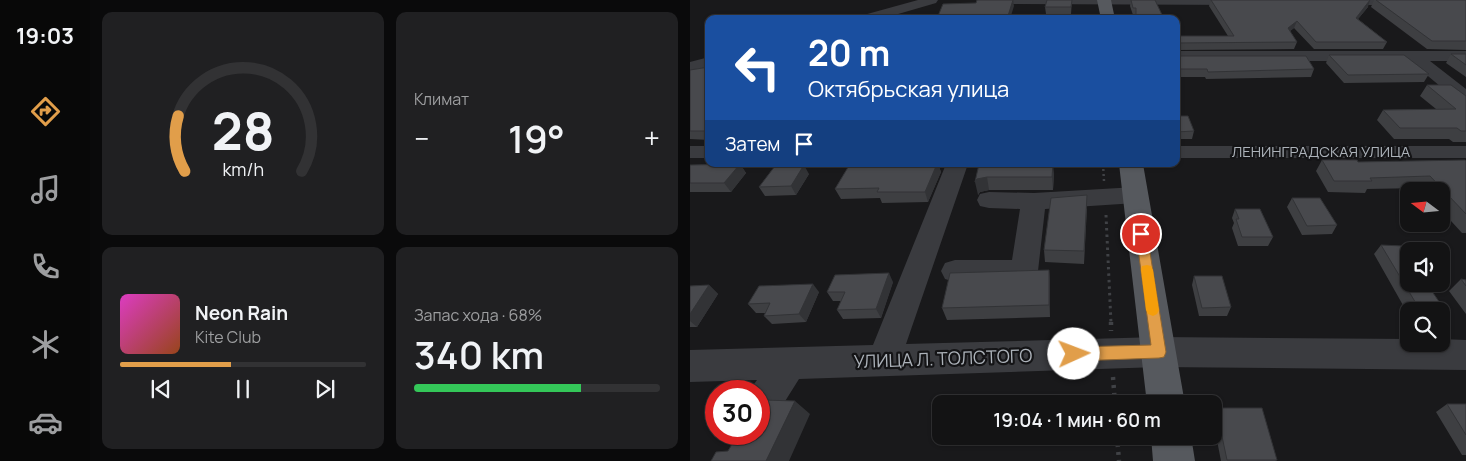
<!DOCTYPE html>
<html lang="ru">
<head>
<meta charset="utf-8">
<style>
	:root { --surface:#131314; --page:#202022; --text:#f1f3f6; --muted:#9d9ea0; --line:#323234; --accent:#e19e4a }
	body { margin:0; font-family:Manrope,sans-serif; background:var(--page); color:var(--text); height:100vh; display:flex; flex-direction:column; font-size:19px; white-space:nowrap }
	* { box-sizing:border-box; margin:0 }
	p { font-size:16px; color:var(--muted) }
	.icon { flex:none; width:28px; height:28px; fill:none; stroke:currentColor; stroke-width:2; stroke-linecap:round; stroke-linejoin:round }
	.map { position:relative; flex:1; overflow:hidden }
	.details { display:flex; flex-direction:column; gap:12px; padding:12px; background:#0a0a0b; width:600px }
	.details>* { flex:none }
	.top-card { position:absolute; left:15px; top:15px; width:475px; height:152px; border-radius:10px; box-shadow:0 1px 4px #0004,0 0 0 1px var(--line); background:#1a4fa0; color:#fff; overflow:hidden }
	.needle { width:32px; rotate:286deg }
	.buttons { position:absolute; left:710px; top:182px; display:grid; gap:10px }
	.buttons a { display:grid; place-items:center; width:50px; height:50px; border-radius:10px; background:var(--surface); box-shadow:0 1px 4px #0004,0 0 0 1px var(--line); font-size:25px }
	.speed { position:absolute; left:15px; top:380px; display:flex; gap:10px; font-size:25px; font-weight:700; text-align:center }
	.speed>* { display:grid; place-content:center; width:65px; height:65px; border-radius:50%; background:var(--surface); box-shadow:0 1px 4px #0004,0 0 0 1px var(--line); line-height:1 }
	.speed .limit { border:8px solid #d22; background:#fff; color:#111 }
	.pin { position:absolute; display:grid; place-items:center; width:42px; height:42px; color:#fff; margin:-21px; border:2px solid #fff; border-radius:50%; box-shadow:0 1px 5px #0007 }
	.me { position:absolute; width:55px; margin:-28px; rotate:88deg; stroke-linejoin:round; filter:drop-shadow(0 0 4px #0008) }
	.turn { display:flex; align-items:center; gap:18px; height:105px; padding:0 20px; font-size:22px }
	.turn .icon { width:65px; height:65px; stroke-width:2.5 }
	.turn b { display:block; font-size:35px; line-height:42px }
	.then { display:flex; align-items:center; height:48px; padding:0 20px; background:#0003; gap:10px; font-size:19px }
	.big { font-size:38px; font-weight:600; line-height:1.1 }
	.details .tile { flex:1; display:flex; flex-direction:column; justify-content:center; gap:8px; min-width:0; padding:0 18px; border-radius:10px; background:var(--page) }
	.details .dial { align-items:center; gap:0 }
	.dial svg { height:130px; overflow:visible; fill:none; stroke:var(--line); stroke-width:7; stroke-linecap:round; text-anchor:middle }
	.dial text { fill:var(--text); stroke:none }
	.song { display:flex; align-items:center; gap:15px }
	.cover { width:60px; height:60px; border-radius:8px; background:linear-gradient(135deg,hsl(310 70% 55%),hsl(20 70% 35%)) }
	.played { height:5px; border-radius:2px; background:linear-gradient(90deg,var(--accent) 45%,var(--line) 45%) }
	.keys { display:flex; justify-content:space-around; direction:ltr }
	.heat { display:flex; justify-content:space-between; align-items:center; font-size:28px; direction:ltr }
	.charge { height:8px; border-radius:4px; background:linear-gradient(90deg,#34c759 68%,var(--line) 0) }
	.details .tiles { flex:1; display:grid; gap:12px; grid-template-columns:repeat(2,1fr) }
	.trip { position:absolute; left:242px; top:395px; width:290px; height:50px; border-radius:10px; background:var(--surface); box-shadow:0 1px 4px #0004,0 0 0 1px var(--line); font-weight:600; line-height:50px; text-align:center }
	main { display:flex; flex:1; min-height:0 }
	.tabs { display:flex; flex-direction:column; width:90px; justify-content:space-around; align-items:center; background:#080808; color:var(--muted) }
	.tabs .icon { width:35px; height:35px }
	.tabs .on { color:var(--accent) }
	.tabs b { font-size:22px; color:var(--text) }
	.map>svg:first-child { display:block }
</style>
</head>
<body>
<main>
<nav class="tabs">
<b>19:03</b>
<svg class="icon on" aria-label="directions" viewBox="0 0 24 24"><path d="M12 3l9 9-9 9-9-9zM9 14v-3h6M13 9l2 2-2 2"/></svg>
<svg class="icon" aria-label="music" viewBox="0 0 24 24"><path d="M9 18V5l10-2v13"/><circle cx="6" cy="18" r="3"/><circle cx="16" cy="16" r="3"/></svg>
<svg class="icon" aria-label="phone" viewBox="0 0 24 24"><path d="M5 4h4l2 5-3 2q2 4 5 5l2-3 5 2v4C11 20 4 13 5 4z"/></svg>
<svg class="icon" aria-label="climate" viewBox="0 0 24 24"><path d="M12 3v18M4 7l16 10M4 17L20 7"/></svg>
<svg class="icon" aria-label="car" viewBox="0 0 24 24"><path d="M5 17H2v-5l4-1 3-4h7l3 4 3 1v5h-3M9 17h6M6 11h13"/><circle cx="7" cy="17" r="2"/><circle cx="17" cy="17" r="2"/></svg>
</nav>
<section class="details">
<div class="tiles">
<div class="tile dial"><svg viewBox="0 0 100 80">
<path d="M14 69A42 42 0 1 1 86 69"/>
<path d="M14 69A42 42 0 0 1 10 35" stroke="#e19e4a"/>
<text x="50" y="56" font-size="32" font-weight="700">28</text>
<text x="50" y="72" font-size="11">km/h</text>
</svg></div>
<div class="tile"><p>Климат</p>
<div class="heat"><a>−</a><b class="big">19°</b><a>+</a></div>
</div>
<div class="tile">
<div class="song"><i class="cover"></i><div><b>Neon Rain</b><p>Kite Club</p></div></div>
<div class="played"></div>
<div class="keys"><svg class="icon" aria-label="previous" viewBox="0 0 24 24"><path d="M18 5L8 12l10 7zM5 5v14"/></svg><svg class="icon" aria-label="pause" viewBox="0 0 24 24"><path d="M8 5v14M16 5v14"/></svg><svg class="icon" aria-label="next" viewBox="0 0 24 24"><path d="M6 5l10 7-10 7zM19 5v14"/></svg></div>
</div>
<div class="tile"><p>Запас хода · 68%</p><b class="big">340 km</b><div class="charge"></div></div>
</div>
</section>
<div class="map">
<svg width="776" height="461" viewBox="0 0 776 461">
	<rect width="100%" height="100%" fill="#19191b"/>
	<g fill="none" stroke-linecap="round" stroke-linejoin="round">
		<!-- path-far2 -->
		<path stroke="#404246" stroke-width="2.5" stroke-dasharray="2 3" stroke-linecap="butt" d="M413 164 414 181"/>
		<!-- path-far1 -->
		<path stroke="#404246" stroke-width="3" stroke-dasharray="2.5 4" stroke-linecap="butt" d="M416 215 421 323"/>
		<!-- path -->
		<path stroke="#404246" stroke-width="4.5" stroke-dasharray="3 5" stroke-linecap="butt" d="M421 322V331
			M423 377 425 404
			M427 436 429 461"/>
		<!-- minor -->
		<path fill="#3a3b3f" fill-rule="evenodd" d="M228 0H248L246 3 191 19H168L170 16Z
			M293 0H561V1L555 5 299 4Z
			M638 0H776V5H644L639 4Z
			M486 51H776V61H740L776 89V104L769 102 720 61H486Z
			M19 57V67L0 72V62Z
			M0 146H19V158H0Z
			M486 146H776V158H486Z
			M256 164H278L216 344 469 337 719 339V344H751V339L776 340V370L469 367 109 379 82 422 69 427V391H59L67 380 0 382V350L183 345Z
			M446 187 455 189 458 195 455 201 446 203 355 209 348 271 344 279 334 282H265L255 279 251 271 255 263 265 260H322L330 209 299 208 290 206 287 200 290 194 299 192 344 193Z"/>
		<!-- major -->
		<path fill="#56595e" fill-rule="evenodd" d="M407 0H421L425 19H411Z
			M429 164H453L495 404H457Z
			M461 436H501L505 461H463Z"/>
	</g>
	<!-- wall -->
	<path fill="#3e3f42" d="M382 0 381 14H356L355 7Z
		M441 0 474 19H445V15H443L440 6Z
		M521 0 678 7 668 19 697 42 693 49H624L604 28 600 31 607 42 604 49 486 50V36H538L519 6Z
		M684 0H776V50L737 49 681 7Z
		M761 54H776V77L756 63Z
		M486 55 487 56 624 69 621 77 516 79 515 77H486Z
		M639 55 739 74 734 82 654 83 636 63Z
		M19 67V140L0 139V70Z
		M737 85 776 96V142H763L759 139H704L687 120 693 110 746 109 730 96Z
		M486 114 487 116 504 131 502 139H486Z
		M632 160 668 162 776 161V233H772L751 210V191H734L731 188 677 189 675 193 638 192 626 171Z
		M50 164 56 173 41 192H0V165Z
		M160 164H248L251 172 238 202 192 203 190 198 151 199 145 189Z
		M289 164 364 173 363 190H299L290 192 288 195Z
		M119 174 106 195 75 196 69 187Z
		M602 198 647 225 642 234 612 235 597 207Z
		M397 208 394 264 355 262 354 250Z
		M545 209 583 237 578 246H548L542 228 544 223 542 218Z
		M691 245 752 306 746 311H719V314H718L684 254Z
		M359 270 360 282V317L257 320 252 308Z
		M504 276 541 307 537 316H509L502 285Z
		M771 279 776 280V314L759 291Z
		M203 282 191 318 153 319 147 310 151 301H143L137 292Z
		M19 285 28 294 7 327H0V286Z
		M129 292 116 322 82 324 74 316 75 313H66L58 304Z
		M757 404H776V455H772L746 412Z
		M526 408 587 460 585 461H531L524 425V412Z"/>
	<!-- shaded-wall -->
	<path fill="#323336" d="M323 0 324 6 320 19H317Z
		M680 0 678 7 663 25 666 18Z
		M607 21 604 28 595 35 598 28Z
		M50 164 56 173 41 192 34 183Z
		M247 164H248L251 172 238 202 235 192Z
		M363 164 364 173 363 190 362 177Z
		M114 165 119 174 106 195 101 186Z
		M297 177 299 190 290 192 288 195 285 182 287 179Z
		M359 270 360 282V317L359 305Z
		M199 273 203 282 191 318 186 309Z
		M123 284 129 292 116 322 109 314Z
		M19 285 28 294 7 327 0 321V314Z
		M105 401 120 414 99 461H76Z"/>
	<!-- building -->
	<path fill="#48494d" stroke="#323336" d="M287 0H323L317 19H226L229 16H248L253 4 286 3Z
		M357 0H382L381 7H355Z
		M441 0H465L474 19H446V8H443Z
		M521 0H680L666 18 697 42H626L607 21 598 28 607 42 486 43V36H544Z
		M686 0H776V41H742Z
		M761 54H776V65Z
		M486 55 487 56H616L624 69 518 72 517 69H486Z
		M639 55H714L739 74 658 75Z
		M19 67V131H0V70Z
		M737 85H761L776 96V131H771L767 128H710L693 110 766 109Z
		M486 114 487 116H498L504 131 486 132Z
		M632 160H667L668 162 775 160 776 161V214L740 176 680 178 682 181H644Z
		M50 164 34 183H0V165Z
		M160 164H247L235 192H187L189 188 145 189Z
		M289 164H363L362 177H297L287 179 285 182Z
		M114 165 101 186 69 187 85 166Z
		M397 195 394 251 354 250 361 198Z
		M602 198H630L647 225 617 226Z
		M545 209H570L583 237H552L546 219H549Z
		M691 245 713 246 719 255V284H737L752 306 727 305Z
		M359 270V305L252 308 260 273Z
		M199 273 186 309 147 310 155 292H137L145 275Z
		M504 276H532L541 307 512 308Z
		M771 279 776 280V286Z
		M123 284 109 314 74 316 80 303 58 304 69 286Z
		M19 285 0 314V286Z
		M74 400 105 401 76 461H21L26 452 38 451 48 434H69V407Z
		M757 404H776V435Z
		M526 408H572L587 460H537Z"/>
	<!-- route -->
	<path fill="#e19e4a" stroke="#926730" d="M451 229 457 234 476 352 474 357 469 358 384 361 378 359 376 354 378 349 384 347 461 345 446 234Z"/>
	<!-- slow -->
	<path fill="#f59e0b" d="M457 265 461 266 463 270 469 310 467 314 463 316 458 314 456 310 451 270 452 266Z"/>
	<g text-anchor="middle" stroke-width="4.5" stroke-linejoin="round" paint-order="stroke">
		<!-- street labels -->
		<g font-size="15" fill="#acb2b9" stroke="#141416">
			<text x="631" y="157">ЛЕНИНГРАДСКАЯ УЛИЦА</text>
		</g>
		<!-- near-street labels -->
		<g font-size="18" fill="#acb2b9" stroke="#141416">
			<text transform="translate(253 359) rotate(-2)" y="6">УЛИЦА Л. ТОЛСТОГО</text>
		</g>
	</g>
</svg>
<div class="buttons">
<a><svg class="needle" viewBox="-14 -14 28 28"><path d="M0-13l5 13h-10z" fill="#e53935"/><path d="M0 13l5-13h-10z" fill="#9d9ea0"/></svg></a>
<a><svg class="icon" aria-label="sound" viewBox="0 0 24 24"><path d="M4 9h4l5-4v14l-5-4H4zM17 9q2 3 0 6"/></svg></a>
<a><svg class="icon" aria-label="search" viewBox="0 0 24 24"><circle cx="10" cy="10" r="6"/><path d="M15 15l6 6"/></svg></a>
</div>
<div class="speed"><div class="limit">30</div></div>
<div class="pin" style="left:451px;top:234px;background:#d93025"><svg class="icon" aria-label="arrive" viewBox="0 0 24 24"><path d="M6 21V4h12l-3 4 3 4H6"/></svg></div>
<svg class="me" style="left:384px;top:354px" viewBox="-20 -20 40 40"><circle r="19" fill="#fff"/><path d="M0-13L10 11 0 6-10 11z" fill="#e19e4a"/></svg>
<div class="trip">19:04 · 1 мин · 60 m</div>
<div class="top-card">
<div class="turn"><svg class="icon" aria-label="left" viewBox="0 0 24 24"><path d="M17 20v-9H6M10 6l-5 5 5 5"/></svg><div><b>20 m</b>Октябрьская улица</div></div>
<div class="then">Затем<svg class="icon" aria-label="arrive" viewBox="0 0 24 24"><path d="M6 21V4h12l-3 4 3 4H6"/></svg></div>
</div>
</div>
</main>
</body>
</html>
